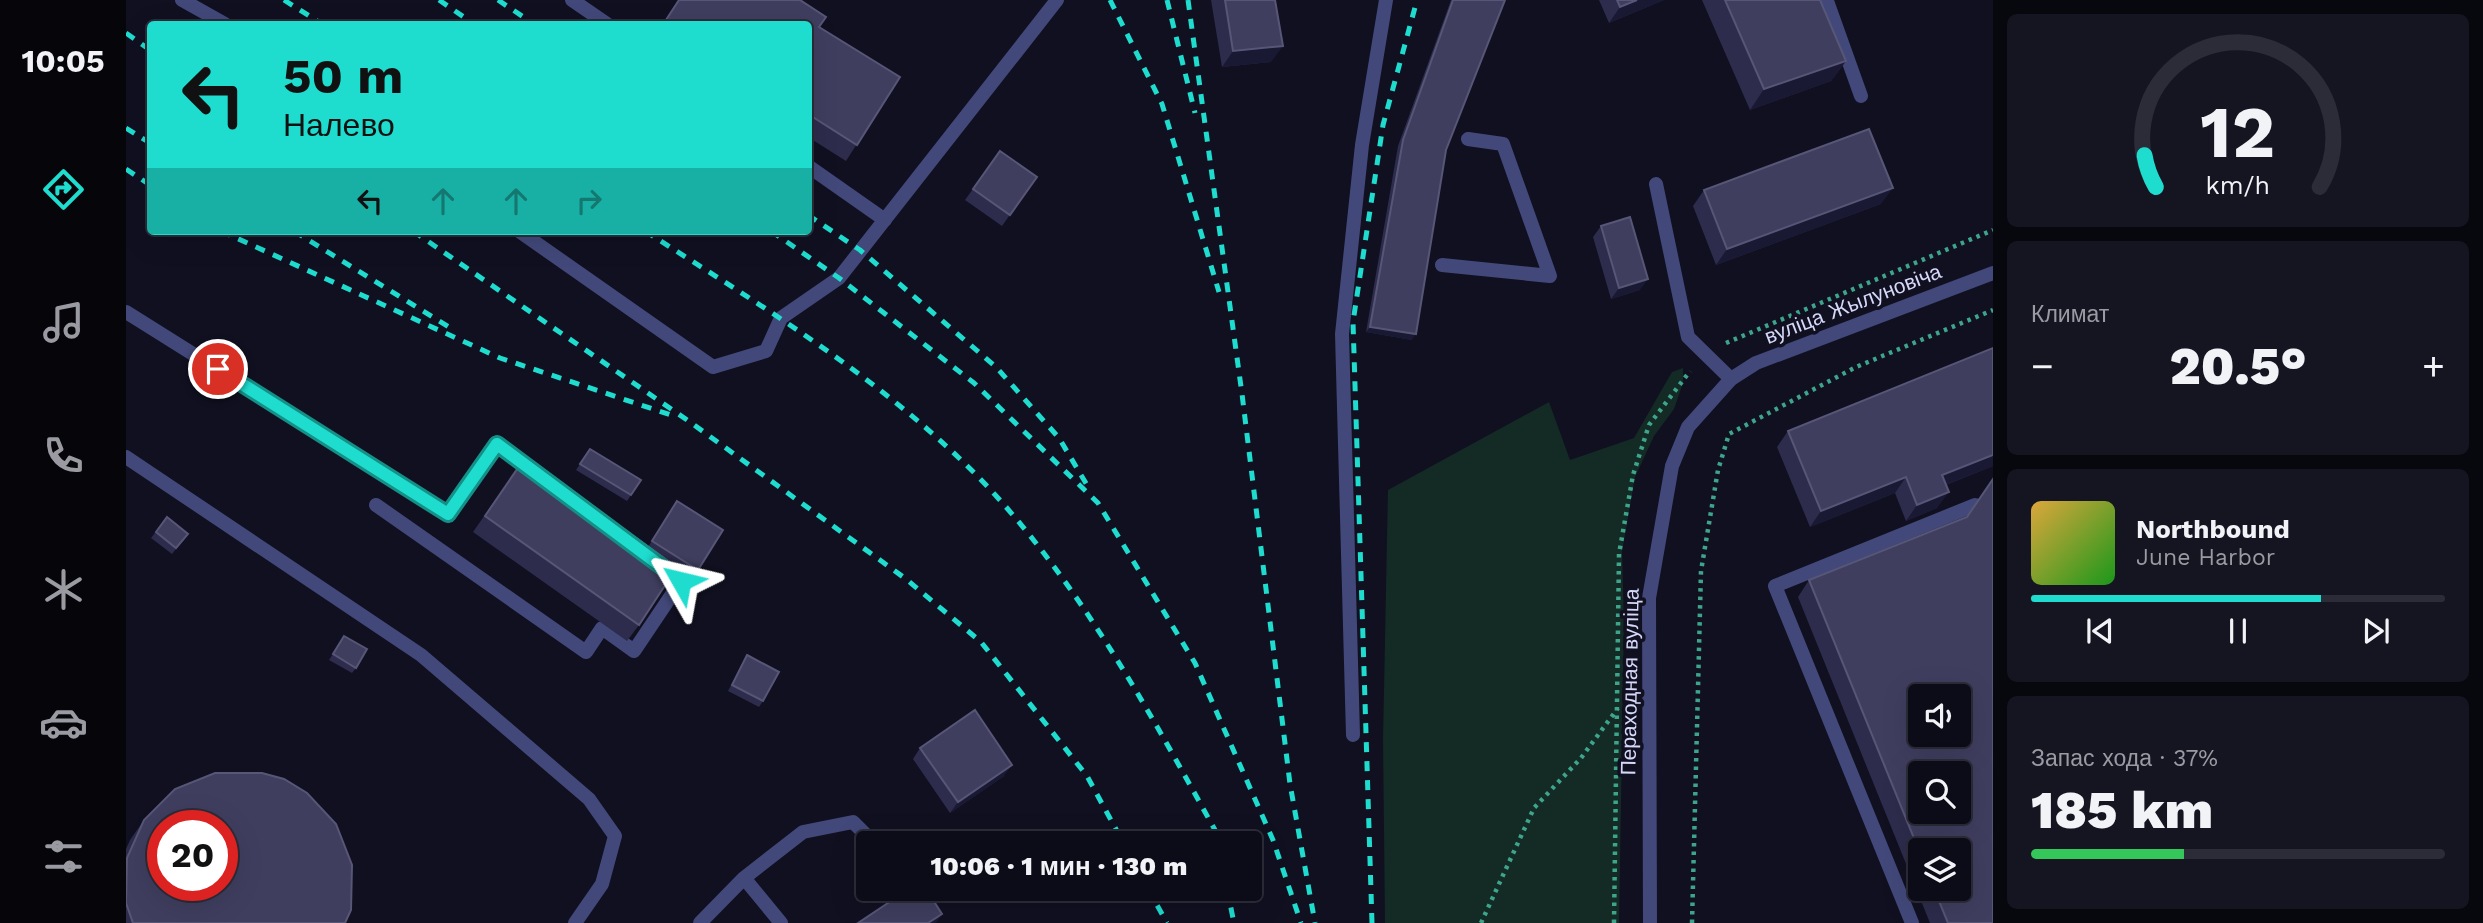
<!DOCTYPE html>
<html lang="ru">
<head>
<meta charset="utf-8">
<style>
	:root { --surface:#0c0c19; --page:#151522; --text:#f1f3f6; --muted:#9a9ba2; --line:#2c2c38; --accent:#1eddcf }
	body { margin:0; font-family:"Work Sans",sans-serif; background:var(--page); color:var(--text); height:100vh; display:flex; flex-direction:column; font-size:26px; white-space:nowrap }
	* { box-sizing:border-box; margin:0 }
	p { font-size:23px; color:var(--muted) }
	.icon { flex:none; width:38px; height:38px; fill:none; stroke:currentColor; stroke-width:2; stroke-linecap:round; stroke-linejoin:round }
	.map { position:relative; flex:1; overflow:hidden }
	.details { display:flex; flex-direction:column; gap:14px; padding:14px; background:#07070e; width:490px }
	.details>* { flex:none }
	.hud { position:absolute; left:21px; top:21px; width:665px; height:214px; border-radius:7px; box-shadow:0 7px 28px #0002,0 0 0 2px var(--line); background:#1eddcf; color:#111; overflow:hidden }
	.tools { position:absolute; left:1782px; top:684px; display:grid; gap:14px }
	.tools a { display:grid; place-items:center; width:63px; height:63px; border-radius:7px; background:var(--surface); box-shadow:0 7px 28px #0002,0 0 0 2px var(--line); font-size:35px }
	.speed { position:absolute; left:21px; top:810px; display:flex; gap:14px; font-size:35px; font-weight:700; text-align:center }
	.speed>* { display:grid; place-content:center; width:91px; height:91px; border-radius:50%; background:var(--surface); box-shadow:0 7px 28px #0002,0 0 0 2px var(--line); line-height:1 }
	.speed .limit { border:10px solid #d22; background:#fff; color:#111 }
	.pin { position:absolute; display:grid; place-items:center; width:60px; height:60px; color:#fff; margin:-30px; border:4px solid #fff; border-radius:50%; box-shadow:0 2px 7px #0007 }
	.me { position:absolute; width:77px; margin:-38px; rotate:307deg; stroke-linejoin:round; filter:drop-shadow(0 0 5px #0008) }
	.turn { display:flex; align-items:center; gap:24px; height:147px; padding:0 21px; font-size:32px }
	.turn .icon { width:91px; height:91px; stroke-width:2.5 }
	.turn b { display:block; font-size:49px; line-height:60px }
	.lanes { display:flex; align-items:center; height:66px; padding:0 21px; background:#0003; justify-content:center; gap:35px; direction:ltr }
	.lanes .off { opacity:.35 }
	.big { font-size:52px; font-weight:800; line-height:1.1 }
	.details .tile { flex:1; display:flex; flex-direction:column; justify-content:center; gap:10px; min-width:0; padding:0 24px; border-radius:10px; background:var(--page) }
	.details .dial { align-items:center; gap:0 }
	.dial svg { height:182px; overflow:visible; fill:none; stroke:var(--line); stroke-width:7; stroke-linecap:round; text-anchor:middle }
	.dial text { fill:var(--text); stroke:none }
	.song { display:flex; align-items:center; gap:21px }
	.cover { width:84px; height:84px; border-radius:10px; background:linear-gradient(135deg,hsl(40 70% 55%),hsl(120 70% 35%)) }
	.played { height:7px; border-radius:4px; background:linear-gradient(90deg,var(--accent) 70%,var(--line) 70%) }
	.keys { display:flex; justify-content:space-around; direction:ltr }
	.heat { display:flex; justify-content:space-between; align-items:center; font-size:38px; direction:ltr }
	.charge { height:10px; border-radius:5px; background:linear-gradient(90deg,#34c759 37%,var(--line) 0) }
	.trip { position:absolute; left:730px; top:831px; width:406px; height:70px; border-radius:7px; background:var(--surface); box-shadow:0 7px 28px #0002,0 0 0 2px var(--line); font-weight:800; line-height:70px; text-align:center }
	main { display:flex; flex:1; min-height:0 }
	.menu { display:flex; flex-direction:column; width:126px; justify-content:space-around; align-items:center; background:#05050a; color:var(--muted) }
	.menu .icon { width:49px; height:49px }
	.menu .active { color:var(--accent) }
	.menu b { font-size:32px; color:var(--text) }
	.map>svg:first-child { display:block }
</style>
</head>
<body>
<main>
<nav class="menu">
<b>10:05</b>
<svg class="icon active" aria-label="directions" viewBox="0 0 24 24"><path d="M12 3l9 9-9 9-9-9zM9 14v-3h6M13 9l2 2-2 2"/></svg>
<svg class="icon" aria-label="music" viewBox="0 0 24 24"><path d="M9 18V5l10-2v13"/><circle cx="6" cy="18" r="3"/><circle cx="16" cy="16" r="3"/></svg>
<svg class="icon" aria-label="phone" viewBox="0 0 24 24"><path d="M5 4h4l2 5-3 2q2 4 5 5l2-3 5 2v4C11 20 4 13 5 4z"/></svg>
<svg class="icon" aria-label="climate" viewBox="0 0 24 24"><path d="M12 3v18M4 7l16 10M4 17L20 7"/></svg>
<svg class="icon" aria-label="car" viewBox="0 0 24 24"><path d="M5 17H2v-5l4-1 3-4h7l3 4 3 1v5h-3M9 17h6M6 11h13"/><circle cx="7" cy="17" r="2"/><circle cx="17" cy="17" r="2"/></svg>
<svg class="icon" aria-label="filters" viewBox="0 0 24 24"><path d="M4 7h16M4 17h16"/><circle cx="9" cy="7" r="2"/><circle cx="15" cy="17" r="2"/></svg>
</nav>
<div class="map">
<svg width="1867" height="923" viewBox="0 0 1867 923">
	<rect width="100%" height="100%" fill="#101021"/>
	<!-- green -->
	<path fill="#142a25" d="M1557 368V383L1548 409 1528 436 1509 477 1496 552 1498 620 1493 923H1259L1257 740 1262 490 1423 402 1444 460 1508 438 1546 372Z"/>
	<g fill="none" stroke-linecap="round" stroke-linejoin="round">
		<!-- path -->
		<path stroke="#3ea58d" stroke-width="4.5" stroke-dasharray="3.5 5" stroke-linecap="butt" d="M1600 343 1867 230
			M1355 923 1408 808 1455 758 1492 708
			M1488 923 1493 554 1507 475 1523 425 1564 371
			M1566 923 1575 571 1592 470 1603 434 1730 367 1867 310"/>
		<!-- service -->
		<path stroke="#42497a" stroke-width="14" d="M56 0 99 24
			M446 0 481 24
			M1701 1 1735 96
			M682 166 759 220
			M1530 184 1562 337 1605 379
			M393 231 587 367 640 351 655 318 713 278 931 0
			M1316 265 1424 276 1377 144 1342 139
			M0 312 322 514 371 444 410 473
			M0 457 295 655 463 799 489 836 476 884 449 923
			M250 505 460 652 476 628 508 651 555 581 533 564
			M1227 735 1216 334 1236 145 1260 0
			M574 923 618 878
			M655 923 618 878 677 832 727 822 749 844
			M1786 923 1649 586 1849 505"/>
		<!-- tertiary -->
		<path stroke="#42497a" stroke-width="14" d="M1524 923 1523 598 1546 466 1562 427 1605 379 1630 363 1867 273"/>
		<!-- rail -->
		<path stroke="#1eddcf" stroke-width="5" stroke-dasharray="10 9" stroke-linecap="butt" d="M158 0 196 24
			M313 0 348 24
			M372 0 408 24
			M984 0 1036 104 1093 292
			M1041 0 1069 113
			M1062 0 1116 394 1164 784 1189 923
			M0 33 24 50
			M0 128 24 143
			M0 169 24 185
			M682 215 734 250 870 367 933 438 961 485
			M95 231 374 358 545 415
			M168 231 323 327
			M287 231 564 422 780 579 855 642 961 776 998 844
			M519 231C639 308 763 383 862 487 956 588 1023 711 1089 830L1092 844
			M645 231 713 278 848 383 972 503 1069 663 1147 840 1175 923
			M1022 889 1041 923
			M1101 889 1108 923
			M1246 923 1227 322 1257 125 1291 0"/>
	</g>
	<!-- wall -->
	<path fill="#2d2c4c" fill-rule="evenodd" d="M553 0H674L700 17 693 27 774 77 720 161 682 137V24H537Z
		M1085 0H1149L1145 62 1096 67Z
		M1325 0H1379L1320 150 1286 340 1240 332 1272 146Z
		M1473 0H1538L1483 23Z
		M1576 0H1694L1720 61 1705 81 1624 110Z
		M874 151 911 177 876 226 839 200Z
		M1578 190 1755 204 1590 265 1567 206Z
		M1475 226 1514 290 1485 299 1467 237Z
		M1662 431 1867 466 1820 485 1811 508 1780 521 1769 493 1684 527 1651 447Z
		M460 455 505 495 501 501 450 470Z
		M398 459 522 547 551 501 597 530 568 576 524 549 513 625 501 641 347 532Z
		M41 517 62 534 46 554 25 538Z
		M1841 517 1867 923H1804L1672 597 1683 580ZM1794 850 1832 889H1794Z
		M218 636 230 668 226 673 203 660Z
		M621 655 637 701 633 707 602 691Z
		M794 748 878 776 824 813 787 759Z
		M18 820 219 923H0V849L4 840Z"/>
	<!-- shaded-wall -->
	<path fill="#1a1933" d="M1511 0H1538L1483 23 1494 7Z
		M1157 46 1145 62 1096 67 1107 51Z
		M1720 61 1705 81 1624 110 1638 89Z
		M1767 188 1755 204 1590 265 1601 249Z
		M1522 279 1514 290 1485 299 1493 288Z
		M1244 327 1290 334 1286 340 1240 332Z
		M1867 455V466L1804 491 1816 475Z
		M1780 477 1769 493 1684 527 1695 511Z
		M1823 492 1811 508 1780 521 1791 505Z
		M886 765 878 776 824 813 832 802Z
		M816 914 810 923H802Z"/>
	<!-- building -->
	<path fill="#3f3e5f" stroke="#575677" stroke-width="2" fill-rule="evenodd" d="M553 0H674L700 17 693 27 774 77 731 145 682 114V24H541L538 23Z
		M1099 0H1149L1157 46 1107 51Z
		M1327 0H1379L1320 150 1290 334 1244 327 1277 140Z
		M1491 0H1511L1494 7Z
		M1599 0H1694L1720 61 1638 89Z
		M1743 129 1767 188 1601 249 1578 190Z
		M874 151 911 177 884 215 847 189Z
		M1504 217 1522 279 1493 288 1475 226Z
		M1867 348V455L1816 475 1823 492 1791 505 1780 477 1695 511 1662 431Z
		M464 449 515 480 505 495 454 464Z
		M398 459 551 567 513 625 359 516Z
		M1867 479V923H1822L1808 889H1832V850H1794V853L1683 580 1841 517ZM1794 696H1832V735H1794ZM1794 774H1832V812H1794Z
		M551 501 597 530 572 570 526 541Z
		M41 517 62 534 50 548 30 532Z
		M218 636 241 649 230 668 207 654Z
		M621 655 653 672 637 701 606 685Z
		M849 710 886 765 832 802 794 748Z
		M89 773H136L158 779 181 793 210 824 226 865 225 910 219 923H7L0 903 1 858 18 820 49 789ZM37 826H96V886H37Z
		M783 889H800L816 914 802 923H732Z"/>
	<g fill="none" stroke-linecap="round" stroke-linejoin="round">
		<defs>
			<path id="route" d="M92 369 322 514 371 444 555 581"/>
		</defs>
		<!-- route casing -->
		<use href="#route" stroke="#149087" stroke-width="18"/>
		<!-- route -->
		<use href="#route" stroke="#1eddcf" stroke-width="12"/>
	</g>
	<g text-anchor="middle" stroke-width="7" stroke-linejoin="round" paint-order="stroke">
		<!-- street labels -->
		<g font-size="21" fill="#d6d8f9" stroke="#101021">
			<text transform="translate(1727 304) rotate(-21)" y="7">вуліца Жылуновіча</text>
			<text transform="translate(1504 682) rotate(-89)" y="7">Пераходная вуліца</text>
		</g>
	</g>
</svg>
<div class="tools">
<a><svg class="icon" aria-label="sound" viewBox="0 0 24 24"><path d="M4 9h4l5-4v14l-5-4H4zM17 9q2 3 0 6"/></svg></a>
<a><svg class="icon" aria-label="search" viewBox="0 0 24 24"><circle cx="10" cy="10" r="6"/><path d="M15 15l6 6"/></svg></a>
<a><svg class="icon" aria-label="layers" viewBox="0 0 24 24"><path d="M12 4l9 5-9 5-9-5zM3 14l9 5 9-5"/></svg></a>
</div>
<div class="speed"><div class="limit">20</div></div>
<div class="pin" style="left:92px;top:369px;background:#d93025"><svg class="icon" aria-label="arrive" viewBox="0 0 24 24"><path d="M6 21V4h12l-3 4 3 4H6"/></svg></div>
<svg class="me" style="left:555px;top:581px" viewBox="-20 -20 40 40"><path d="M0-17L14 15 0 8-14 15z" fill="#1eddcf" stroke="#fff" stroke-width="4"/></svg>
<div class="trip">10:06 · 1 мин · 130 m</div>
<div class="hud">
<div class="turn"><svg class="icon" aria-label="left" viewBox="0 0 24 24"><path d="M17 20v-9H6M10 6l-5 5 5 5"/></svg><div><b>50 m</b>Налево</div></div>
<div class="lanes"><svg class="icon" aria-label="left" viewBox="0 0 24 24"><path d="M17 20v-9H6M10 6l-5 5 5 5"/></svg><svg class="icon off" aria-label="ahead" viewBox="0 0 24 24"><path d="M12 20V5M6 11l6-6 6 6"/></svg><svg class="icon off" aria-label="ahead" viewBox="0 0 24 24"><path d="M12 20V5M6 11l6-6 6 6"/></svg><svg class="icon off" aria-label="right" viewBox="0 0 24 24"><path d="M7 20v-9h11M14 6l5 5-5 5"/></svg></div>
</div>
</div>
<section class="details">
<div class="tile dial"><svg viewBox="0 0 100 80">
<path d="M14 69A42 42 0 1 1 86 69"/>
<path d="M14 69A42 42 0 0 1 9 55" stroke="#1eddcf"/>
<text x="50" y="56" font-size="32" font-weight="700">12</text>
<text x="50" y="72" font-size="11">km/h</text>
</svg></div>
<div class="tile"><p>Климат</p>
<div class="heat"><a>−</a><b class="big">20.5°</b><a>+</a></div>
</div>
<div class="tile">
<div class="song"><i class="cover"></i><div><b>Northbound</b><p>June Harbor</p></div></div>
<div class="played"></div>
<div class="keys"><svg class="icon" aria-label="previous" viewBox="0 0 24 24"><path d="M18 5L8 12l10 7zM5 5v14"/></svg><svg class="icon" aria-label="pause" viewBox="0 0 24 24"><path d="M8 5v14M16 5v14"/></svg><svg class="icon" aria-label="next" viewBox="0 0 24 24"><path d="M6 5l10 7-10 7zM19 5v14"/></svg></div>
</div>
<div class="tile"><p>Запас хода · 37%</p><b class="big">185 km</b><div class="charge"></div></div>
</section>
</main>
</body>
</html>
